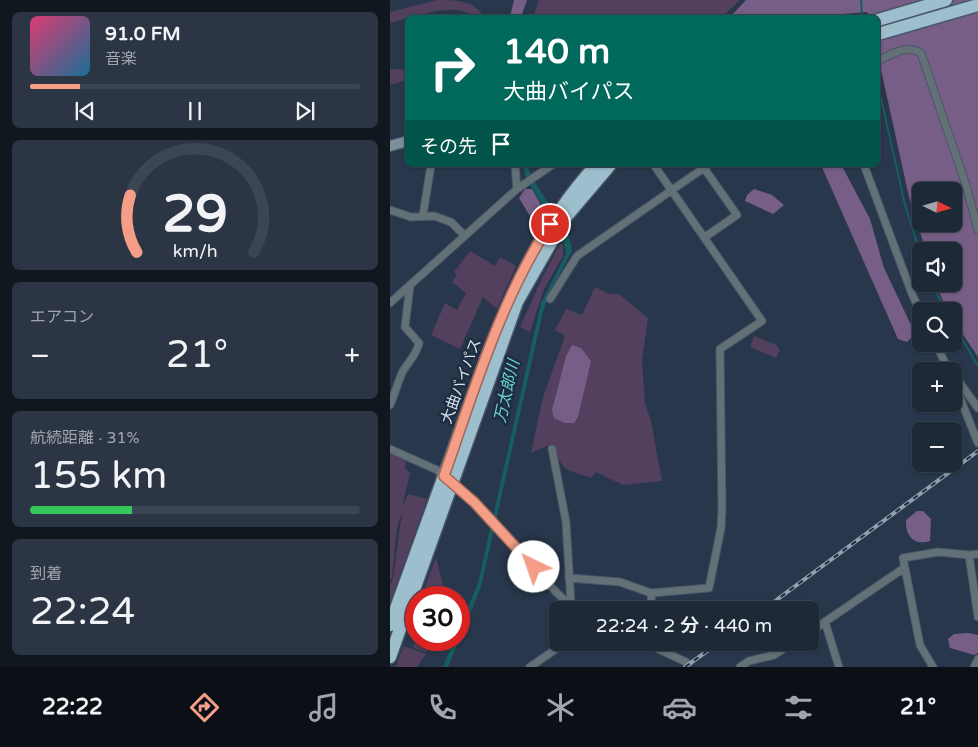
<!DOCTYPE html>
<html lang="ja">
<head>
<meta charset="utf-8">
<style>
	:root { --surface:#1e2938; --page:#2b3543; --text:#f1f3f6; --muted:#a1a6ae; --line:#3c4553; --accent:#f49e88 }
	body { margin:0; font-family:"Varela Round","Noto Sans JP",sans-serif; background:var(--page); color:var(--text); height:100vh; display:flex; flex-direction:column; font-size:19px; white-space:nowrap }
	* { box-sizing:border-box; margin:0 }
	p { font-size:16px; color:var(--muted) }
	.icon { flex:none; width:28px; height:28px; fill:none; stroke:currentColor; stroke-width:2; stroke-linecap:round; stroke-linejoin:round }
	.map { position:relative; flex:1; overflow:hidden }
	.side { display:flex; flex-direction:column; gap:12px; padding:12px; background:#10171f; width:390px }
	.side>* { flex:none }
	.guide { position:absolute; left:15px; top:15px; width:475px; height:152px; border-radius:8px; box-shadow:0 1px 4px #0004,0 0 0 1px var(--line); background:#00695c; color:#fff; overflow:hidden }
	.needle { width:32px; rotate:95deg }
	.fabs { position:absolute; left:522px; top:182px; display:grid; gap:10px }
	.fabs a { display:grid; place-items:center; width:50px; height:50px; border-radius:8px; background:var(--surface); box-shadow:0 1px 4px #0004,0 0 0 1px var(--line); font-size:25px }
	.speed { position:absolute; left:15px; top:586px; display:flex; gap:10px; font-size:25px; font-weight:700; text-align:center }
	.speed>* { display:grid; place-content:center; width:65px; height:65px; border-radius:50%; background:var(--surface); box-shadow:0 1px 4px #0004,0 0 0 1px var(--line); line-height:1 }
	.speed .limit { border:8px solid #d22; background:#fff; color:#111 }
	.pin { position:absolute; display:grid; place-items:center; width:42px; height:42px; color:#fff; margin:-21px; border:2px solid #fff; border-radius:50%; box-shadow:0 1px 5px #0007 }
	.me { position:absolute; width:55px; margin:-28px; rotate:318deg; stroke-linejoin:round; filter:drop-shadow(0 0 4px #0008) }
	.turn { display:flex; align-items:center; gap:18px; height:105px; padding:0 15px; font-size:22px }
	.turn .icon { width:65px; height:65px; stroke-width:2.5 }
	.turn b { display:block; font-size:35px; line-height:42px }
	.then { display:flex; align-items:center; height:48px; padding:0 15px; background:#0003; gap:10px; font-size:19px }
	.big { font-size:38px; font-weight:600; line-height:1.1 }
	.side .card { flex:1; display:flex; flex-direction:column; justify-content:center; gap:8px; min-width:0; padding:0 18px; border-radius:8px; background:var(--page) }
	.side .dial { align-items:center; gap:0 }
	.dial svg { height:130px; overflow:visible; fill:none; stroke:var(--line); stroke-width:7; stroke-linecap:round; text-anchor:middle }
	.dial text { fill:var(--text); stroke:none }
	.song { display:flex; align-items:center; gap:15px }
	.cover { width:60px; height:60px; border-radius:8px; background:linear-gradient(135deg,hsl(340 70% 55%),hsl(200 70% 35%)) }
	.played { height:5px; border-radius:2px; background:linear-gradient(90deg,var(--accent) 15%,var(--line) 15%) }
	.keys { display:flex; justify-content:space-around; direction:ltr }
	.heat { display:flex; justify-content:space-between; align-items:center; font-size:28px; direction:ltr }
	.charge { height:8px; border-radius:4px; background:linear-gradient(90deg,#34c759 31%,var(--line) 0) }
	.trip { position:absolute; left:159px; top:601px; width:270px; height:50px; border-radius:8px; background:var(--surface); box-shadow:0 1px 4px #0004,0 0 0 1px var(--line); font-weight:600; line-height:50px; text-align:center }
	.dock { display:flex; height:80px; justify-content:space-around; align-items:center; background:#0c1016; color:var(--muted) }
	.dock .icon { width:35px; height:35px }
	.dock .on { color:var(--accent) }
	.dock b { font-size:22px; color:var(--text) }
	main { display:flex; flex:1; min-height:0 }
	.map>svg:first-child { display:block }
</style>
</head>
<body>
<main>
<section class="side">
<div class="card">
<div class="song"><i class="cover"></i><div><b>91.0 FM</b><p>音楽</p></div></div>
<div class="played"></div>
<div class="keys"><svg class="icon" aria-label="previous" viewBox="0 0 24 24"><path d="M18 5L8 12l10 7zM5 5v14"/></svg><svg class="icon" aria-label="pause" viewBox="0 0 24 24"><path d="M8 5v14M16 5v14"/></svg><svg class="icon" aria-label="next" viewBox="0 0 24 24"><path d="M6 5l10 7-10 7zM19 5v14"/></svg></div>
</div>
<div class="card dial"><svg viewBox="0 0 100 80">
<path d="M14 69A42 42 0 1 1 86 69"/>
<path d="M14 69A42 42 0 0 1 10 34" stroke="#f49e88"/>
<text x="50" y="56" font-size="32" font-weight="700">29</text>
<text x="50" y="72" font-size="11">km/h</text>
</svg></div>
<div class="card"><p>エアコン</p>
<div class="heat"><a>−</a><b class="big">21°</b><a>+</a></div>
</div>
<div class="card"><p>航続距離 · 31%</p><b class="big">155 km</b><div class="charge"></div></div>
<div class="card"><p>到着</p><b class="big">22:24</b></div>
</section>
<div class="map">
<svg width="588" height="667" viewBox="0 0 588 667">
	<rect width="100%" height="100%" fill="#28374b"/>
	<!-- green -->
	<path fill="#52405e" d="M47 0C67 0 84 0 94 17H85C68 0 22 17 0 23V12Z
		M149 0H350L332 17H143Z
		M0 69 17 70V80L0 85Z
		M170 244H173V256L154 289 140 332 130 327 151 280Z
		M80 251 105 266 110 257 126 266 107 309 93 297 70 349 41 335 55 303 67 310 76 293 62 282 67 275 64 272Z
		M205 287 219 294H229L258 318 252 360 255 404 261 421 272 481 233 485 206 472 201 478C178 470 172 472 164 447L157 446 141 453 153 397 175 336 165 330 176 309 192 315Z
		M364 336 386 345 390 350 386 358 360 347Z
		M0 452 16 461 15 468 20 473 12 508 18 494 37 499 0 603V584L3 579 12 512 7 528 2 578 0 581Z
		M46 558 56 597H31Z
		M26 637V640H44L36 652 23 648Z
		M13 646 36 654 27 667H6Z"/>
	<!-- forest -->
	<path fill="#765e86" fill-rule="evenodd" d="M124 0H137L131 17H120Z
		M356 0H588V357L564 321V311H557L546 284H564V251H536L519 197 488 56V18L479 17 477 12 404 18H339ZM531 191H564V224H531Z
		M431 165H450L453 168 480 219 494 268 523 329V336L517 342 508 339Z
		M135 189H142L156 214 150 223 141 218 129 198Z
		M364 189 382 195 394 205 383 214 355 201 357 195Z
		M182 345 191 348 201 361 188 417 184 423H175L164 418 162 410 176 356Z
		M527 511H533L541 519 540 541C523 546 515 535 516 520Z
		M578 633 588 635V653L584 655 560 648 558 639 564 634Z"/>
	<!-- water -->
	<path fill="#165e61" d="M133 165H137C145 192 182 226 182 251L162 288 153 312 91 587 58 667H53L64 640H69V629L88 583 151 303 176 254 173 239 136 178Z"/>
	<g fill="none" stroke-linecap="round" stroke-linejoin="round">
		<!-- stream -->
		<path stroke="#165e61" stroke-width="2" d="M471 0 472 18
			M488 85 515 205 531 256
			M542 284 556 311
			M564 325 588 366"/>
		<!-- street-tunnel -->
		<path stroke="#425164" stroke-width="7" stroke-dasharray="7 3.5" stroke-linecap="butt" d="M296 662 301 667"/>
		<defs>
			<path id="street" d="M488 61C501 54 517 44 531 53L576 185 588 230
				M474 165 522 294 531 314
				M314 168 347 215 315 237
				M127 189 162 165
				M0 210 21 217 44 216 61 222 74 235
				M33 215 41 165
				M160 299 187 256 318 165
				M0 303 127 189 125 165
				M546 344 559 371
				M564 375 588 408
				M564 383 588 443
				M0 405C5 394 8 381 13 371 19 361 27 354 29 343L15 327 20 285
				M0 449 47 470 84 502 166 592 178 603 191 610
				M162 449 176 522 181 604
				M588 554 579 555 588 617
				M179 578 230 582 261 593 262 610
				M261 593 319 588 331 528 332 510 330 349 372 321 264 165
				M435 622 449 667
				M420 632 514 568
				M253 642 296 662
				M140 667 176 642
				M350 667 359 661 384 655 405 642
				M543 667 530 645 513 558 548 552 579 555
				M584 667 588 659"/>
			<path id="secondary" d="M0 146 18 141"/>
			<path id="highway" d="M488 20 556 0
				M488 34 588 5
				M0 625C25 555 50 485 76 415 109 324 139 238 206 165
				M0 657 127 302 175 218 220 165"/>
		</defs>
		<!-- street casing -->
		<use href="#street" stroke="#485669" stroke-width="9"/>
		<!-- secondary casing -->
		<use href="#secondary" stroke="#485669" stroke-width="12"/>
		<!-- highway casing -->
		<use href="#highway" stroke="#485669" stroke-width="15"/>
		<!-- street -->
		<use href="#street" stroke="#637076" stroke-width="7"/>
		<!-- secondary -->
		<use href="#secondary" stroke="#7b8f99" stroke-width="10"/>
		<!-- highway -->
		<use href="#highway" stroke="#9dbecc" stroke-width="12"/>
		<defs>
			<path id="rail" d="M373 610 588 451
				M295 667 330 642"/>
		</defs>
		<!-- rail casing -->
		<use href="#rail" stroke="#939faf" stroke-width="4"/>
		<!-- rail -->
		<use href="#rail" stroke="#1e2d40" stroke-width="2" stroke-dasharray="5.5" stroke-linecap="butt"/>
	</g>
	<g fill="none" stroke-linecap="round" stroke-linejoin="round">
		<defs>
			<path id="route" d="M144 567 84 502 54 476C84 391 110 301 160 224"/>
		</defs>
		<!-- route casing -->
		<use href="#route" stroke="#9f6758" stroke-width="12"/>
		<!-- route -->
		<use href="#route" stroke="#f49e88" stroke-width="9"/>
	</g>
	<g text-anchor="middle" stroke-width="5" stroke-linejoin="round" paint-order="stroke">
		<!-- street labels -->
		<g font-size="15" fill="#d8e2ef" stroke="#1e2d40">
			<text transform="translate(71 381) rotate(-70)" y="5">大曲バイパス</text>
		</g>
		<!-- water labels -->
		<g font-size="16" font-style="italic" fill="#6cd5d9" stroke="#1e2d40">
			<text transform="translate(116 391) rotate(-77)" y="6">万太郎川</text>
		</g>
	</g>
</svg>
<div class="fabs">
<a><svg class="needle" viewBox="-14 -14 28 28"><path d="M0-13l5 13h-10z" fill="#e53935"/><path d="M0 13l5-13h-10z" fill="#a1a6ae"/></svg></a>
<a><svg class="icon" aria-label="sound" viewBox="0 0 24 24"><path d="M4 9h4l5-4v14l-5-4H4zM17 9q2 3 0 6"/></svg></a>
<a><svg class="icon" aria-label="search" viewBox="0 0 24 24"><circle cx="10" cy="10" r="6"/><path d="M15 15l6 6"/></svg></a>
<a>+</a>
<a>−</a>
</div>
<div class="speed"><div class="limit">30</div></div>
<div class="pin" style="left:160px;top:224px;background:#d93025"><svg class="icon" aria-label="arrive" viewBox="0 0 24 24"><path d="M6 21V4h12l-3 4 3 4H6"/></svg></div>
<svg class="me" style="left:144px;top:567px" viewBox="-20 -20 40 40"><circle r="19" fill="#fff"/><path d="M0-13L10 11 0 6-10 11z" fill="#f49e88"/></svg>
<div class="trip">22:24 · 2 分 · 440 m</div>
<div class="guide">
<div class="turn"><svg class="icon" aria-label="right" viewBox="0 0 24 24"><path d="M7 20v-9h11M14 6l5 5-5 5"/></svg><div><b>140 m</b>大曲バイパス</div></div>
<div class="then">その先<svg class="icon" aria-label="arrive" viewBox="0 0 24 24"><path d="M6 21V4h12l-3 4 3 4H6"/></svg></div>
</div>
</div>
</main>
<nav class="dock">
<b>22:22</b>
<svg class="icon on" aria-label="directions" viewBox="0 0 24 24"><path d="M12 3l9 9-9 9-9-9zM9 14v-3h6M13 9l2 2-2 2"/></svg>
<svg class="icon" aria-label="music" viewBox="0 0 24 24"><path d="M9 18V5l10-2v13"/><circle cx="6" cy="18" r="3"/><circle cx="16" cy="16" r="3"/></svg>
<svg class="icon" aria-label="phone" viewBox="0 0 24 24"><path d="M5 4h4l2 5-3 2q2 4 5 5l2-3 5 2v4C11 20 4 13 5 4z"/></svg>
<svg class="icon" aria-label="climate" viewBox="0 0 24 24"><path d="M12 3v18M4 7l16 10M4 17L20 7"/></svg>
<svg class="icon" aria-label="car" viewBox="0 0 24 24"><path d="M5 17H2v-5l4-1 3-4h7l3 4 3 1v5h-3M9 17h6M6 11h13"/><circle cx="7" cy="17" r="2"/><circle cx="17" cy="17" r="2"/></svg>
<svg class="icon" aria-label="filters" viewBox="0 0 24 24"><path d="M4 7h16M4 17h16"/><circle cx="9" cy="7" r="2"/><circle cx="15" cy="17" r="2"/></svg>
<b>21°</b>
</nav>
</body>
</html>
